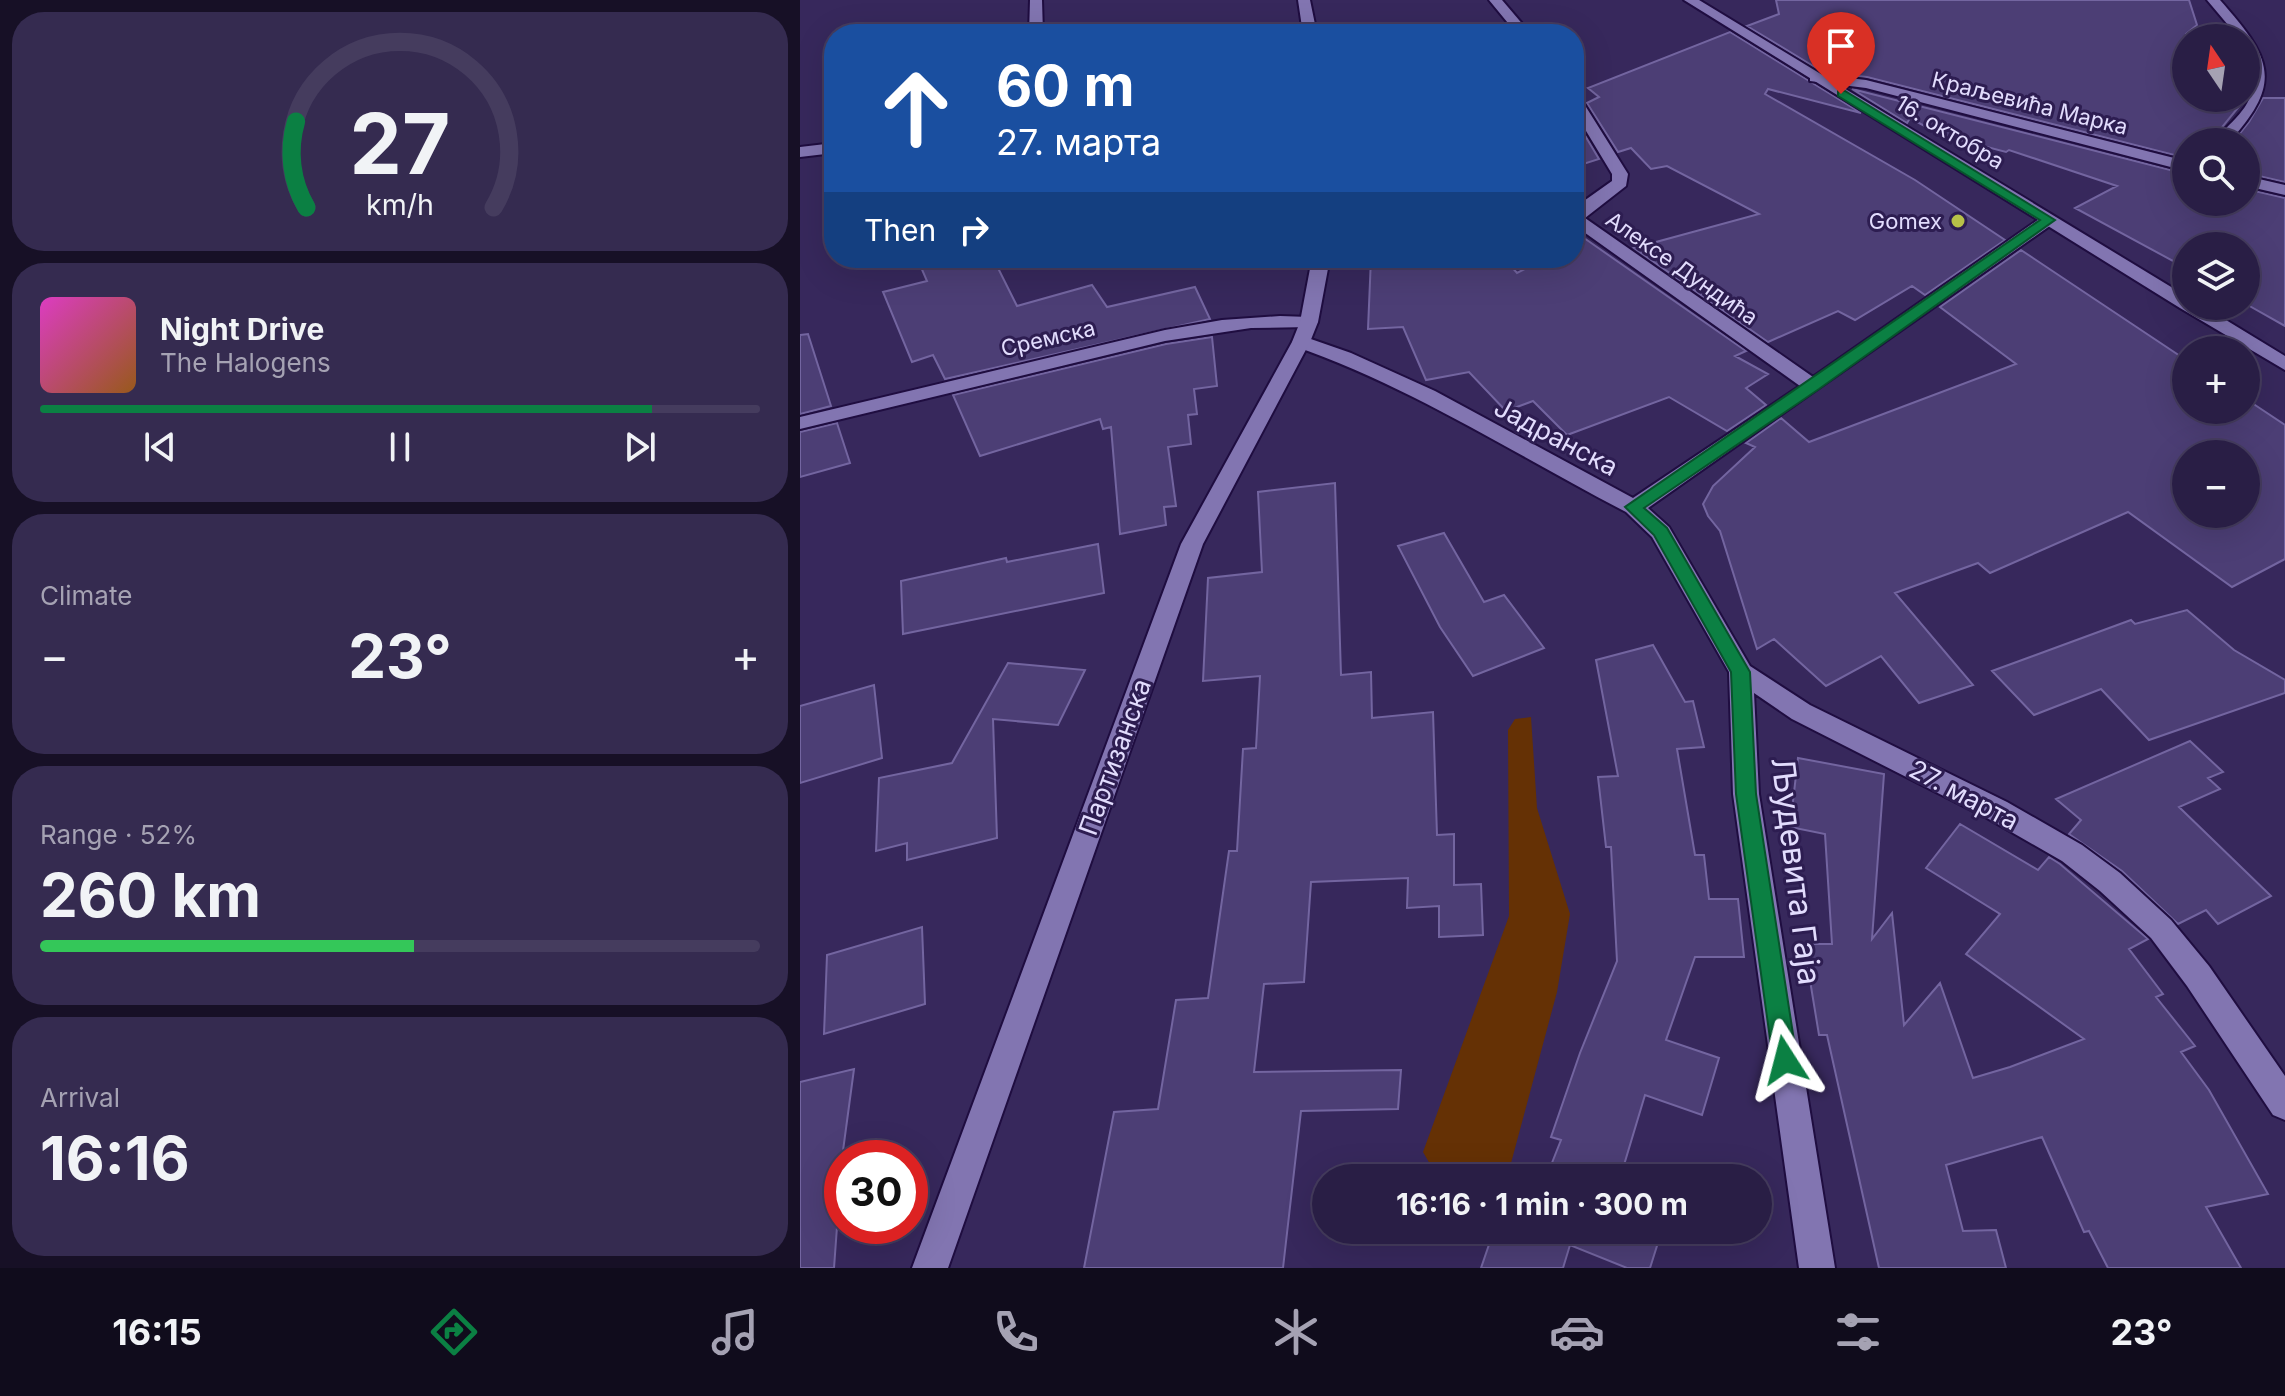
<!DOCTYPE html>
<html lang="en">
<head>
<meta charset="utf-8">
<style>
	:root { --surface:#291e45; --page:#352b50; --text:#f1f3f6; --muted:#a5a2b3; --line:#453c5e; --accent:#0b8043 }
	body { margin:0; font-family:Inter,sans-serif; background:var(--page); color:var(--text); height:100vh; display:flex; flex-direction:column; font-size:30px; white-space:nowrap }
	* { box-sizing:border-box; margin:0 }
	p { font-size:26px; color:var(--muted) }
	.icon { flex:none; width:44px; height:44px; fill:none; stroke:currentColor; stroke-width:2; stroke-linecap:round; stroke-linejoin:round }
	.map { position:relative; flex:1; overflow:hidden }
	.sheet { display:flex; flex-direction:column; gap:12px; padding:12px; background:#171026; width:800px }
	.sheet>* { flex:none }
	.guide { position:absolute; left:24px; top:24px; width:760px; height:244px; border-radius:32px; box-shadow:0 8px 32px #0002,0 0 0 2px var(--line); background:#1a4fa0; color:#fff; overflow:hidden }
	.needle { width:52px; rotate:347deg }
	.tools { position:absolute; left:1372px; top:24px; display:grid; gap:16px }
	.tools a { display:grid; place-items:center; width:88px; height:88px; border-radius:50%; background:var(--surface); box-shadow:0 8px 32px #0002,0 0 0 2px var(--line); font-size:40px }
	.speed { position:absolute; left:24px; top:1140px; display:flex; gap:16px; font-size:40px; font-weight:700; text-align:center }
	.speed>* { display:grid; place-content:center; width:104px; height:104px; border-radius:50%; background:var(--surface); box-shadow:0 8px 32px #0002,0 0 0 2px var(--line); line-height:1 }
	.speed .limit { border:12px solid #d22; background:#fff; color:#111 }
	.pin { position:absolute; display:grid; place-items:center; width:68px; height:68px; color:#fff; margin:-82px -34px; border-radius:50% 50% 50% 0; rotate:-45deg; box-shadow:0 0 8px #0007 }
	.pin .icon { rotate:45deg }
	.me { position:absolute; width:88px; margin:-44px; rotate:351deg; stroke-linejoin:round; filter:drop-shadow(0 0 6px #0008) }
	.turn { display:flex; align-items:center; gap:28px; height:168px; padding:0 40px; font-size:36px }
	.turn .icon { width:104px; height:104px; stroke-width:2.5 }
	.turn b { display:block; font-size:56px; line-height:68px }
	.then { display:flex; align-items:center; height:76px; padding:0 40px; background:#0003; gap:16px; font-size:30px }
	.big { font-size:60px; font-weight:700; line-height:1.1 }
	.sheet .widget { flex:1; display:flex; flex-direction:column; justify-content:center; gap:12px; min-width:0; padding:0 28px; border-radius:32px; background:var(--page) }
	.sheet .dial { align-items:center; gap:0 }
	.dial svg { height:208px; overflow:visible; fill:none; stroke:var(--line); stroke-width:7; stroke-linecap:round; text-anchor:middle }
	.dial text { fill:var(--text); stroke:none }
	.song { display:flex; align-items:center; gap:24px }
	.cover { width:96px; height:96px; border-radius:12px; background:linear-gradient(135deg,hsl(310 70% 55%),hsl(30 70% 35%)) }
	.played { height:8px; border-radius:4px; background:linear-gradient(90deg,var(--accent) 85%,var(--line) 85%) }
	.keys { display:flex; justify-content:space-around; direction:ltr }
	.heat { display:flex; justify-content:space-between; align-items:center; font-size:44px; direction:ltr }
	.charge { height:12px; border-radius:6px; background:linear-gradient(90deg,#34c759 52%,var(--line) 0) }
	.trip { position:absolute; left:512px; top:1164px; width:460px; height:80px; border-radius:40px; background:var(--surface); box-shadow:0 8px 32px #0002,0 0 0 2px var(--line); font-weight:700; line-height:80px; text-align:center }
	.tab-bar { display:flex; height:128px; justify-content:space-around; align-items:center; background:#100c1c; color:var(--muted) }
	.tab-bar .icon { width:56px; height:56px }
	.tab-bar .selected { color:var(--accent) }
	.tab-bar b { font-size:36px; color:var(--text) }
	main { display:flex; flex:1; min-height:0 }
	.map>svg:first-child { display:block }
</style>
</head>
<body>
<main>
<section class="sheet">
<div class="widget dial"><svg viewBox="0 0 100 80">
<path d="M14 69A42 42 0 1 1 86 69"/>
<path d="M14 69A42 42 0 0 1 10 36" stroke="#0b8043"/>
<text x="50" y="56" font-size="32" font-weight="700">27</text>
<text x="50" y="72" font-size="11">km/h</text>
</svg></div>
<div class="widget">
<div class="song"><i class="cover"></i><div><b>Night Drive</b><p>The Halogens</p></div></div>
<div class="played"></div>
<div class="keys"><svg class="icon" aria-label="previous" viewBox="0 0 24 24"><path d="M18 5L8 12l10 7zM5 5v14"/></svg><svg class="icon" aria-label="pause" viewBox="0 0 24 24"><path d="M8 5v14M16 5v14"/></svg><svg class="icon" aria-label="next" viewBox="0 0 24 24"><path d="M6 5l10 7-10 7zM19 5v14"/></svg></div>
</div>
<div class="widget"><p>Climate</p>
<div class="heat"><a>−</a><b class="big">23°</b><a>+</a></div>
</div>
<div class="widget"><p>Range · 52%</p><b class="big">260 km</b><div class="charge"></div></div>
<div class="widget"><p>Arrival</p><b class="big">16:16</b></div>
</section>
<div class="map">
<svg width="1485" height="1268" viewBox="0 0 1485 1268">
	<rect width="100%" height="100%" fill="#37285c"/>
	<!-- green -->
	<path fill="#653105" d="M731 717 737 808 770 914 757 992 707 1178H638L623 1152 709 916 708 730 715 719Z"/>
	<!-- building -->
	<path fill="#4c3e75" stroke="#7365a0" stroke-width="2" fill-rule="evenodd" d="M976 0H1389L1397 25 1386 34V98H1446L1410 142H1386V158L1067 77 1023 72 947 26 979 14Z
		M930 32 1061 113 968 89 965 94 1115 180 1205 240 1125 295 1112 286 1055 320 1038 311 968 342 834 248 959 214 867 166 851 169 831 148 818 152 787 103 799 97 788 88Z
		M1052 89 1386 174V202H1446V189L1485 198V326L1446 304V246H1386V268L1275 208 1317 186 1209 150 1206 152 1141 135 1110 118 1107 123Z
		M1463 98H1485V182L1446 173V142H1433L1449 122Z
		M774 117 799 159 774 167Z
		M774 231 946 351 935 356 968 374 946 388 966 405 927 431 869 397 767 435 733 401 706 411 669 372 626 380 603 327 568 329 571 258H704L717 273 746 258H774Z
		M1221 250 1386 360V410H1446V399L1485 425V559L1432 587 1328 512 1190 573 1178 563 1095 593 1173 685 1119 703 1081 656 1026 686 974 639 957 649 920 531 908 516 903 504 913 486 955 447 946 443 981 418 1009 442 1216 364 1140 307ZM1386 454H1446V514H1386Z
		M117 258H193L217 306 292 285 307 307 395 287 410 319 145 379 133 355 112 362 83 292 127 281Z
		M8 334 31 406 0 414V335Z
		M412 337 417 386 394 389 397 414 388 415 391 444 368 447 376 506 364 507 366 525 320 534 311 427 303 429 300 419 180 456 153 395 366 344Z
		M37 423 50 463 0 477V432Z
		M535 483 541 675 571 672 572 718 633 712 637 835 654 834V885L681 884 683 935 639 937V906L607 908 608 878 511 882 504 982 464 984 454 1072 601 1070 598 1109 501 1111 483 1268H284L314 1112 358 1109 376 1000 408 998 429 851H437L443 749 456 748 460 676 403 681 408 578 462 572 458 492Z
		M644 533 684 602 704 595 744 648 673 676 640 627 598 546Z
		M298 544 304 593 103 634 101 581 206 558 207 562Z
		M1387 610 1434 650 1485 680V693L1349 740 1301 689 1234 715 1192 671 1331 620 1335 624Z
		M853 645 885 702 893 701 904 747 877 749 895 855H904L909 899H938L944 957H895L866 1040 919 1058 902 1115 845 1095 821 1175 829 1178H746L761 1140 751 1137 780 1053 817 961 811 847H806L798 777 818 776 796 660Z
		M208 663 285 670 258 725 193 719 197 838 107 860V843L76 851 79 778 152 763Z
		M74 685 82 758 0 783V706Z
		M1390 741 1423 772 1408 778 1420 789 1379 807 1471 896 1418 924 1406 910 1378 924 1322 871 1269 834 1281 820 1256 799Z
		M998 758 1084 774 1072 939 1092 913 1104 1025 1140 983 1173 1078 1210 1067 1284 1039 1166 954 1200 914 1126 868 1160 824 1238 870 1249 857 1260 864 1348 939 1329 949 1363 994 1356 997 1395 1046 1381 1052 1409 1090 1468 1194 1406 1207 1441 1268H1308L1289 1231 1284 1232 1242 1137 1146 1165 1163 1231 1196 1230 1206 1268H1079L1027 1035H1019L1004 944H1032L1025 834 990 827Z
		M122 927 125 1004 24 1034 27 955Z
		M54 1069 42 1158 34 1268H0V1082Z
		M694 1230H862L850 1268H827L770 1245 763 1268H681Z"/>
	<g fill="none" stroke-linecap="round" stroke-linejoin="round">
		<defs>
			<path id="minor" d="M230 0H242L243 34H229Z
				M689 0H702L731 34H717Z
				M1407 0H1420C1470 57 1485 81 1429 142H1413C1430 122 1456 106 1453 77 1452 63 1446 52 1446 38H1439Z
				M1015 74 1066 80 1386 161V171L1066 88 1010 81V75Z
				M774 95 781 99 828 174 826 186 785 218 1013 377 1242 217H1254L1256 220 1254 223 848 508 869 527 950 666 1010 705 1207 802 1282 845 1320 873 1371 920 1409 966 1485 1076V1120L1473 1115 1387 986 1351 938 1300 891 1262 861 1187 818 992 719 954 693 959 794 1035 1268H999L933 794 929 672 852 537 826 512C716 455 612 387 494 346L492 342 501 336 508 338 551 353 635 391 833 498 1000 386 774 225V208L812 181V174L774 111Z
				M34 143V153L0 157V147Z
				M1446 176 1485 185V195L1446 186Z
				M480 316 509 317 518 322 509 327 451 328 365 341 0 429V417L365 330 422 320Z"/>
			<path id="tertiary" d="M498 0H510L517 34H503Z
				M512 258H530L518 322 510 342 403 544 148 1268H112L381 544 492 342 500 322Z"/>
			<path id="secondary" d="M884 0H899L1386 296V306H1403L1485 356V370L1380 308Z"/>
		</defs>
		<!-- minor casing -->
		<use href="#minor" stroke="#1f0d40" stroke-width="4"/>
		<!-- tertiary casing -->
		<use href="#tertiary" stroke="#1f0d40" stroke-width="4"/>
		<!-- secondary casing -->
		<use href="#secondary" stroke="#1f0d40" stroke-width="4"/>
		<!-- minor -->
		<use href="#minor" fill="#8275b1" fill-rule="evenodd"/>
		<!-- tertiary -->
		<use href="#tertiary" fill="#8275b1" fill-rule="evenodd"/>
		<!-- secondary -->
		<use href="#secondary" fill="#8275b1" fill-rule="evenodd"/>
	</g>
	<!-- route -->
	<path fill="#0b8043" stroke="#07532c" stroke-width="2" d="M1038 91H1045L1255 220 1019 389 844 508 867 528 950 672 956 794 997 1060 993 1068 985 1071 976 1068 973 1060 936 794 931 672 854 535 825 507 1240 220 1038 96Z"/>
	<!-- markers -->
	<circle fill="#b7c148" stroke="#2d1d51" stroke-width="3" cx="1158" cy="221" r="8"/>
	<g text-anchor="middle" stroke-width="6" stroke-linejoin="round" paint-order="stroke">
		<!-- far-street labels -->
		<g font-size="22" fill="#e2dcfd" stroke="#2d1d51">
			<text transform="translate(1230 103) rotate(14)" y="8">Краљевића Марка</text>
			<text transform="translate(1150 132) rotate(31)" y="8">16. октобра</text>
			<text transform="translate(882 268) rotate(35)" y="8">Алексе Дундића</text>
			<text transform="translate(248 338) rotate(-13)" y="8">Сремска</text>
		</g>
		<!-- far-poi labels -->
		<g font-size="22" fill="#e2dcfd" stroke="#2d1d51" text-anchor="end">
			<text x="1142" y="229">Gomex</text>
		</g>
		<!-- street labels -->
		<g font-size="26" fill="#e2dcfd" stroke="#2d1d51">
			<text transform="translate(756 437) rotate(28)" y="9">Јадранска</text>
			<text transform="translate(315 757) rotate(-70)" y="9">Партизанска</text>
			<text transform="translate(1164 795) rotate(28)" y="9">27. марта</text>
		</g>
		<!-- near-street labels -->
		<g font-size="32" fill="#e2dcfd" stroke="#2d1d51">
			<text transform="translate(996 871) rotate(83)" y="11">Људевита Гаја</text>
		</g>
	</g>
</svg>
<div class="tools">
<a><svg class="needle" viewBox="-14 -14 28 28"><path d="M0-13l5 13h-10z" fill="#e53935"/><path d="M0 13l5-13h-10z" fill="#a5a2b3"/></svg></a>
<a><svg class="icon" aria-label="search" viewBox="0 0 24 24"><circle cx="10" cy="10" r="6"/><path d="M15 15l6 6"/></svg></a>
<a><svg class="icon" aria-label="layers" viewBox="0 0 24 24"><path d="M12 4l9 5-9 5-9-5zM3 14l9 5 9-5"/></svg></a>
<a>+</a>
<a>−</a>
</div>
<div class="speed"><div class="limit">30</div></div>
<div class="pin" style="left:1041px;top:94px;background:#d93025"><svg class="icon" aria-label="arrive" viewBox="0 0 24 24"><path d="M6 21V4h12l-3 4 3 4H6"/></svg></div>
<svg class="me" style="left:985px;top:1060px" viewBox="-20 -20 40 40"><path d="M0-17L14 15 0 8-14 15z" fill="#0b8043" stroke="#fff" stroke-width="4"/></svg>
<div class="trip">16:16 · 1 min · 300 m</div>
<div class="guide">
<div class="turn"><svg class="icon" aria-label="ahead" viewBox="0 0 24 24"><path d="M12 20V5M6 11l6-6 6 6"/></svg><div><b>60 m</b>27. марта</div></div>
<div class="then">Then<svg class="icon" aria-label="right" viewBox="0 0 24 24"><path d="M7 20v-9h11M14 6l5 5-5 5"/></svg></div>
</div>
</div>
</main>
<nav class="tab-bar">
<b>16:15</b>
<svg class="icon selected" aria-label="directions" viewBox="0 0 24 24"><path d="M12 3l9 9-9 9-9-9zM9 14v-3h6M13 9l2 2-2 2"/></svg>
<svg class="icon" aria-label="music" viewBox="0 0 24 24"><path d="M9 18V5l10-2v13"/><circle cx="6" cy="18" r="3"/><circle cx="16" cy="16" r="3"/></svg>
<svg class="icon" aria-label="phone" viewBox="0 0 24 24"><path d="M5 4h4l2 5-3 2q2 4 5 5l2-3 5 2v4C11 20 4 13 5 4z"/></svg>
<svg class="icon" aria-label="climate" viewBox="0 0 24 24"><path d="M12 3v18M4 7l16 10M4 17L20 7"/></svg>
<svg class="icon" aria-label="car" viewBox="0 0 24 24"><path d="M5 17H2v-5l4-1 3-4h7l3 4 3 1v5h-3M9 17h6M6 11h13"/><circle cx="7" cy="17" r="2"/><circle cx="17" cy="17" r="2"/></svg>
<svg class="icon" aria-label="filters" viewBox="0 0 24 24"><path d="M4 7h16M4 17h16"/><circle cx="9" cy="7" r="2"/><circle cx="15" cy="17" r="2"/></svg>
<b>23°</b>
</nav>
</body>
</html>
